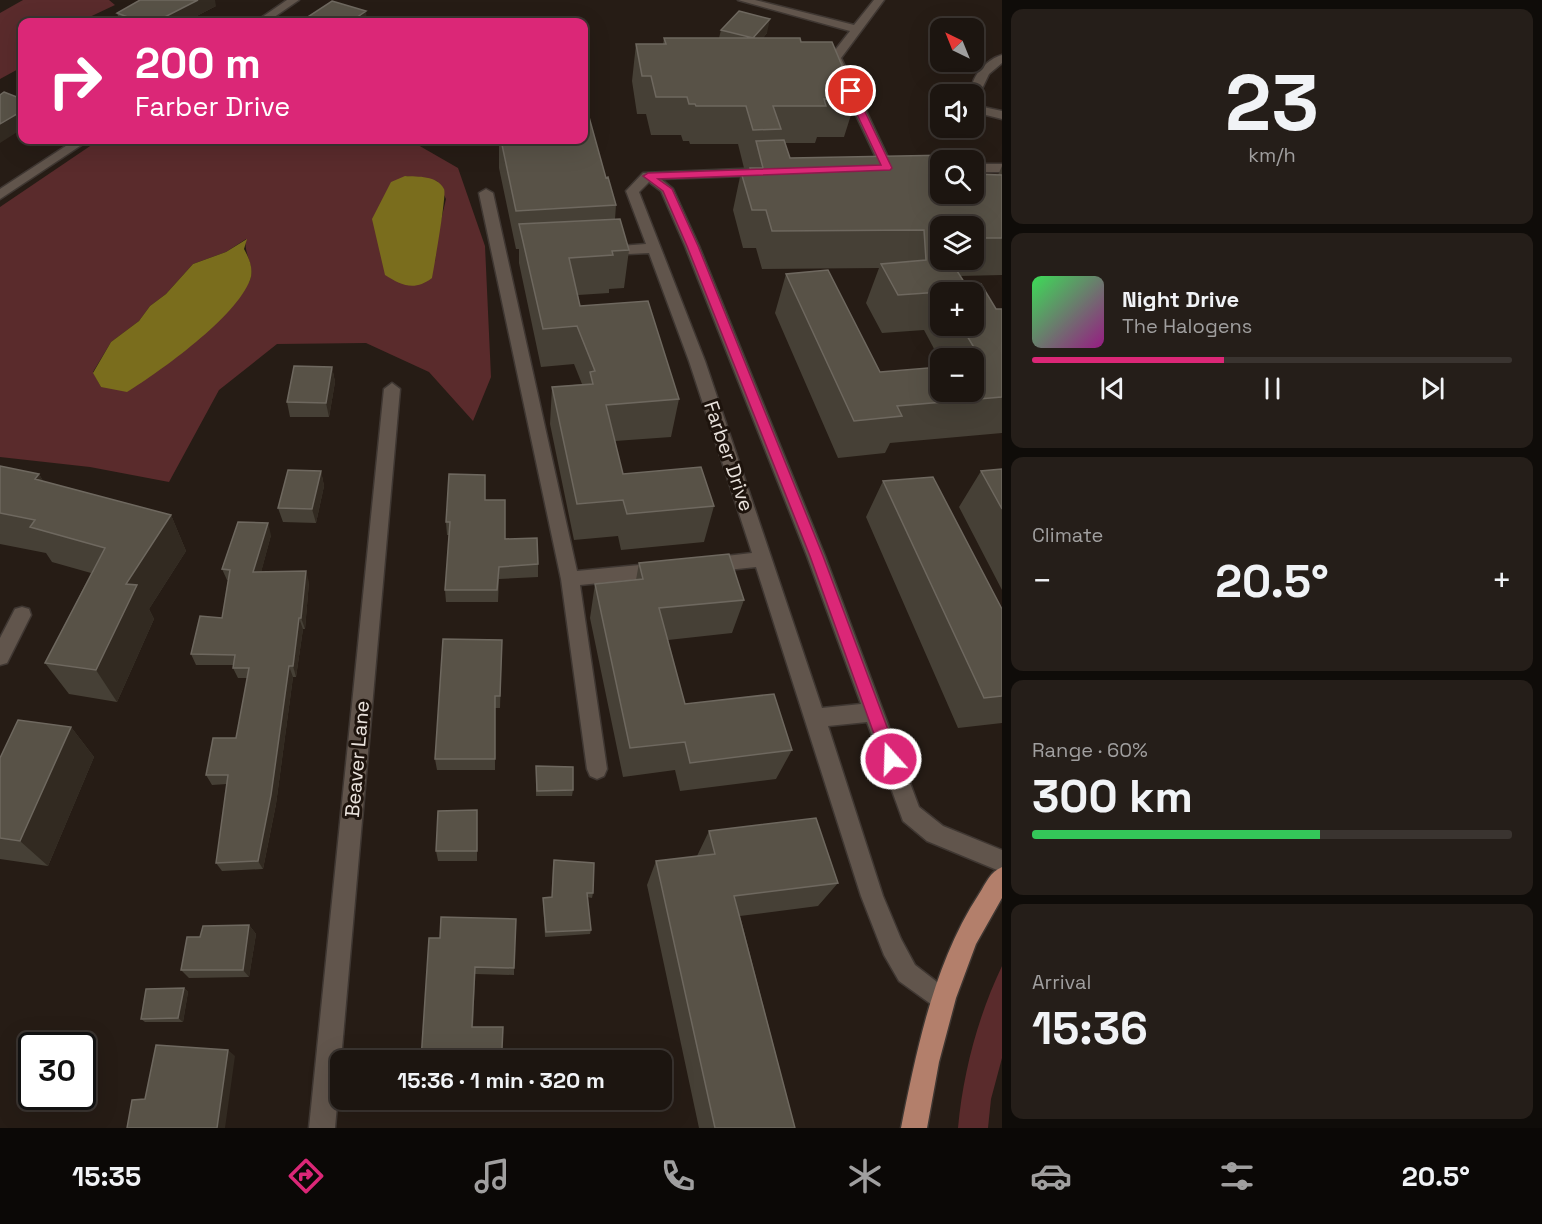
<!DOCTYPE html>
<html lang="en">
<head>
<meta charset="utf-8">
<style>
	:root { --surface:#1c1510; --page:#251e19; --text:#f1f3f6; --muted:#a09f9f; --line:#3a3430; --accent:#db2777 }
	body { margin:0; font-family:"Space Grotesk",sans-serif; background:var(--page); color:var(--text); height:100vh; display:flex; flex-direction:column; font-size:22px; white-space:nowrap }
	* { box-sizing:border-box; margin:0 }
	p { font-size:20px; color:var(--muted) }
	.icon { flex:none; width:33px; height:33px; fill:none; stroke:currentColor; stroke-width:2; stroke-linecap:round; stroke-linejoin:round }
	.map { position:relative; flex:1; overflow:hidden }
	.drawer { display:flex; flex-direction:column; gap:9px; padding:9px; background:#0f0c09; width:540px }
	.drawer>* { flex:none }
	.top-card { position:absolute; left:18px; top:18px; width:570px; height:126px; border-radius:12px; box-shadow:0 6px 24px #0002,0 0 0 2px var(--line); background:#db2777; color:#fff; overflow:hidden }
	.needle { width:39px; rotate:317deg }
	.controls { position:absolute; left:930px; top:18px; display:grid; gap:12px }
	.controls a { display:grid; place-items:center; width:54px; height:54px; border-radius:12px; background:var(--surface); box-shadow:0 6px 24px #0002,0 0 0 2px var(--line); font-size:30px }
	.speed { position:absolute; left:18px; top:1032px; display:flex; gap:12px; font-size:30px; font-weight:700; text-align:center }
	.speed>* { display:grid; place-content:center; width:78px; height:78px; border-radius:50%; background:var(--surface); box-shadow:0 6px 24px #0002,0 0 0 2px var(--line); line-height:1 }
	.speed .limit { border:3px solid #111; border-radius:9px; background:#fff; color:#111 }
	.pin { position:absolute; display:grid; place-items:center; width:51px; height:51px; color:#fff; margin:-26px; border:3px solid #fff; border-radius:50%; box-shadow:0 2px 6px #0007 }
	.me { position:absolute; width:66px; margin:-33px; rotate:340deg; stroke-linejoin:round; filter:drop-shadow(0 0 4px #0008) }
	.turn { display:flex; align-items:center; gap:21px; height:126px; padding:0 18px; font-size:27px }
	.turn .icon { width:78px; height:78px; stroke-width:2.5 }
	.turn b { display:block; font-size:42px; line-height:51px }
	.big { font-size:45px; font-weight:700; line-height:1.1 }
	.drawer .card { flex:1; display:flex; flex-direction:column; justify-content:center; gap:9px; min-width:0; padding:0 21px; border-radius:12px; background:var(--page) }
	.drawer .dial { align-items:center; gap:0 }
	.dial b { font-size:78px; line-height:1 }
	.song { display:flex; align-items:center; gap:18px }
	.cover { width:72px; height:72px; border-radius:9px; background:linear-gradient(135deg,hsl(130 70% 55%),hsl(310 70% 35%)) }
	.played { height:6px; border-radius:3px; background:linear-gradient(90deg,var(--accent) 40%,var(--line) 40%) }
	.keys { display:flex; justify-content:space-around; direction:ltr }
	.heat { display:flex; justify-content:space-between; align-items:center; font-size:33px; direction:ltr }
	.charge { height:9px; border-radius:4px; background:linear-gradient(90deg,#34c759 60%,var(--line) 0) }
	.trip { position:absolute; left:330px; top:1050px; width:342px; height:60px; border-radius:12px; background:var(--surface); box-shadow:0 6px 24px #0002,0 0 0 2px var(--line); font-weight:700; line-height:60px; text-align:center }
	.menu { display:flex; height:96px; justify-content:space-around; align-items:center; background:#0b0806; color:var(--muted) }
	.menu .icon { width:42px; height:42px }
	.menu .current { color:var(--accent) }
	.menu b { font-size:27px; color:var(--text) }
	main { display:flex; flex:1; min-height:0 }
	.map>svg:first-child { display:block }
</style>
</head>
<body>
<main>
<div class="map">
<svg width="1002" height="1128" viewBox="0 0 1002 1128">
	<rect width="100%" height="100%" fill="#261c15"/>
	<!-- green -->
	<path fill="#5a2b2c" fill-rule="evenodd" d="M23 0H109L115 5 79 22H22V67L0 79V13Z
		M99 140H288L294 143 418 145 458 168 485 246 491 377 473 421 429 372 366 343 277 344 219 390 169 482 90 467 0 457V207ZM405 176 437 181 446 199 437 238 435 262ZM246 239C243 253 255 265 250 280 248 285 242 290 239 295 206 344 153 362 101 387L93 372 111 342 139 321 150 306 166 294 193 264 226 252Z
		M1002 966V1058L991 1099 988 1128H958C963 1073 978 1016 1002 966Z"/>
	<!-- water -->
	<path fill="#7a6d1d" d="M405 176C418 177 437 175 444 189 447 194 434 267 432 278 415 291 402 286 385 275L372 219 391 182Z
		M247 239 244 249C249 258 254 269 250 280 236 317 161 371 127 392L101 387 93 373 111 342 139 321 150 306 166 294 193 264 226 252Z"/>
	<g fill="none" stroke-linecap="round" stroke-linejoin="round">
		<defs>
			<path id="minor" d="M287 0H299L267 22H255Z
				M738 0H755L854 25 874 0H884L841 58 893 168 891 171 887 172 881 168 829 58 850 31Z
				M1002 55V63L989 74 980 93H972C969 78 987 59 1002 55Z
				M974 105 1002 111V119L974 112Z
				M75 140H89L0 199V189Z
				M974 164H1002V172H974Z
				M765 168 769 169V175L661 179 673 189 699 246 825 556 919 807 943 826 1002 850V872L927 841 903 821 867 722 828 726 883 896 901 939 915 965 950 992 954 1000 950 1008 942 1012 899 981 884 955 861 896 756 567 708 572 702 570 699 565 702 560 708 558 752 553 689 361 649 253 607 255 600 251 607 247 646 244 626 191 643 173ZM649 182 661 191 685 246 807 556 861 704 822 708 705 361 639 192Z
				M486 189 493 193 577 571 660 563 666 565 669 570 666 575 660 577 580 585 607 769 604 776 597 779 590 776 587 769 561 579 479 193Z
				M392 383 400 389 335 1128H309L384 389Z
				M22 607 29 609 31 615 7 663 0 665V638L15 609Z"/>
			<path id="major" d="M1002 867V898L976 944 956 998 939 1062 927 1128H901C917 1048 934 963 979 894 986 883 990 872 1002 867Z"/>
		</defs>
		<!-- minor casing -->
		<use href="#minor" stroke="#3f3732" stroke-width="3"/>
		<!-- major casing -->
		<use href="#major" stroke="#3f3732" stroke-width="3"/>
		<!-- minor -->
		<use href="#minor" fill="#61554c" fill-rule="evenodd"/>
		<!-- major -->
		<use href="#major" fill="#b37f6b" fill-rule="evenodd"/>
	</g>
	<!-- wall -->
	<path fill="#464036" fill-rule="evenodd" d="M216 6 185 22H120L117 13Z
		M721 30 767 33 763 38 801 42 856 99 844 137H817L815 143H785L790 158 940 194 998 175 1002 166V275L960 276 966 285 996 309H1002V433L890 443 885 453 838 458 775 313 786 274 880 372 974 392V358H940V360L924 330 882 333 866 303 879 268 762 269 756 248H743L733 210 741 172H749L750 168H744L738 144H690L689 141H683L681 135H651L646 114H637L632 81 636 44H663L664 38H719ZM940 226H974V260H940ZM940 292H974V326H940Z
		M499 140H584L606 178 616 205 615 219 629 250 624 288 609 289V293L578 295 580 306 679 399 671 437 615 441 623 474 714 506 704 542 621 550 618 536 574 540 550 424 552 387 582 384 574 364 541 367 519 263V249H516L499 168Z
		M332 367 335 382 329 417H290L287 402Z
		M0 466 39 474 43 481 171 515 186 551 149 609 154 619 117 702 69 694 45 663 91 573 52 562 46 553 0 544Z
		M1002 469V590L959 507 981 471Z
		M321 471 324 486 316 523 283 522 278 508Z
		M485 475V500L505 539 538 564V577L499 579 498 602H446L445 590 449 535H447L446 522Z
		M883 481 1002 609V723L958 728 866 517Z
		M271 535 261 572 309 582 305 629H303L296 677H293L276 804 263 869 222 871 216 863 227 784 212 785 206 775 236 738 247 678H238L233 668 234 665H196L191 654 222 618 228 580H227L222 569Z
		M639 563 744 600 732 633 668 640 685 704 792 750 776 779 680 791 675 770 623 777 590 618 595 584 636 580Z
		M502 640 500 708H495V770H437L435 759Z
		M71 727 94 757 48 866 0 859V758Z
		M536 766 573 790 572 796H536Z
		M477 810V861H438L436 851Z
		M709 831 838 883 818 906 740 916 795 1128H699L647 885 656 861 697 856Z
		M553 865 593 893 592 898 587 897 591 930 590 934 545 937 543 902V898L552 897Z
		M249 925 256 934 249 977 189 978 181 970 200 937Z
		M440 938 514 968V975L475 974 473 1027 421 1060Z
		M184 988 188 992 183 1022H145L141 1019Z
		M502 1100V1110L420 1108 418 1104Z"/>
	<!-- shaded-wall -->
	<path fill="#322a21" d="M198 0H215L216 6 185 22H155Z
		M366 11 367 22H350Z
		M770 19 767 33 750 53 753 38Z
		M22 111V129L0 143V124Z
		M332 367 335 382 329 417 326 403Z
		M321 471 324 486 316 523 312 509Z
		M39 474 60 510 35 479Z
		M171 515 186 551 149 609 154 619 117 702 96 670 126 584Z
		M268 523 271 535 258 584 253 572Z
		M306 571 309 582 305 629 301 618Z
		M299 618 303 629 296 677 293 666Z
		M289 666 293 677 276 804 263 869 258 861Z
		M71 727 94 757 48 866 20 841Z
		M249 925 256 934 249 977 243 970Z
		M475 967V974L473 1033 472 1027Z
		M184 988 188 992 183 1022 178 1018Z
		M228 1050 235 1056 225 1128H217Z"/>
	<!-- building -->
	<path fill="#585247" stroke="#6e685f" stroke-width="1.5" d="M140 0H198L155 22H141L117 13Z
		M332 1 366 11 350 22H300Z
		M739 11 770 19 753 38 721 30Z
		M664 38H800L801 42H832L856 99H824L826 106H773L781 129 753 130 746 106H696L695 104H689L687 97H656L651 76H642L636 44H666Z
		M4 92 22 99V111L0 124V95Z
		M584 117H589L606 178 608 177 616 205 516 211 501 140H584Z
		M784 140 790 158 952 155 956 160H940V194H974V174L1002 175V238H974V226H940V239H937L940 244V260H950L966 285 981 284 996 309H1002V397L897 406 902 416 854 421 786 274 828 270 880 372 940 367V392H974V364H984L961 326H974V292H941L898 295 881 264 926 260 924 230 772 231 766 210H752L741 172H751L750 168H763L756 141Z
		M620 219 629 250 612 251 613 255 569 258 580 306 648 301 679 399 606 405 623 474 701 467 714 506 627 514 623 500 577 504 552 387 593 384 590 372 595 371 577 326 543 329 519 224Z
		M294 366 332 367 326 403 287 402Z
		M0 466 39 474 35 479 171 515 126 584 137 585 96 670 45 663 105 548 30 527 35 520 0 513Z
		M1002 469V509L981 471Z
		M288 470 321 471 312 509 278 508Z
		M449 474 485 475V500H505V539L537 538 538 564 499 567 497 590H445L450 522H446Z
		M933 477 1002 609V696L984 698 883 481Z
		M238 522 268 523 253 572 306 571 301 618H299L293 666H289L271 795 258 861 216 863 228 775H206L213 738H236L249 668H233L235 655 191 654 200 616 222 618 230 570 222 569Z
		M729 554 744 600 659 608 685 704 774 694 792 750 690 763 685 742 630 748 595 584 643 579 639 563Z
		M443 639 502 640 500 696H495V759H435Z
		M18 720 71 727 20 841 0 838V758Z
		M536 766 573 767V790L537 791Z
		M477 810V851H436L438 811Z
		M816 818 838 883 734 896 795 1128H715L656 861 715 854 709 831Z
		M554 860 594 863 593 893H587L591 930 546 932 543 898 552 897Z
		M441 917 516 919 514 968 475 967 472 1027H503L502 1049H527V1060H421L429 938H440Z
		M249 925 243 970H181L187 937H200L203 926Z
		M184 988 178 1018 141 1019 146 989Z
		M156 1045 228 1050 217 1128H127L132 1100 145 1099Z
		M418 1100H502V1105L418 1104Z"/>
	<!-- route -->
	<path fill="#db2777" stroke="#8e194d" stroke-width="1.5" d="M851 89 855 91 892 168 890 170 658 179 672 189 698 246 823 556 899 759 897 764 891 766 886 764 883 759 810 556 687 246 663 191 643 176 648 173 881 165 846 91Z"/>
	<g text-anchor="middle" stroke-width="6" stroke-linejoin="round" paint-order="stroke">
		<!-- street labels -->
		<g font-size="20" fill="#e9e2dc" stroke="#1d130c">
			<text transform="translate(729 456) rotate(71)" y="7">Farber Drive</text>
			<text transform="translate(357 759) rotate(-85)" y="7">Beaver Lane</text>
		</g>
	</g>
</svg>
<div class="controls">
<a><svg class="needle" viewBox="-14 -14 28 28"><path d="M0-13l5 13h-10z" fill="#e53935"/><path d="M0 13l5-13h-10z" fill="#a09f9f"/></svg></a>
<a><svg class="icon" aria-label="sound" viewBox="0 0 24 24"><path d="M4 9h4l5-4v14l-5-4H4zM17 9q2 3 0 6"/></svg></a>
<a><svg class="icon" aria-label="search" viewBox="0 0 24 24"><circle cx="10" cy="10" r="6"/><path d="M15 15l6 6"/></svg></a>
<a><svg class="icon" aria-label="layers" viewBox="0 0 24 24"><path d="M12 4l9 5-9 5-9-5zM3 14l9 5 9-5"/></svg></a>
<a>+</a>
<a>−</a>
</div>
<div class="speed"><div class="limit">30</div></div>
<div class="pin" style="left:851px;top:91px;background:#d93025"><svg class="icon" aria-label="arrive" viewBox="0 0 24 24"><path d="M6 21V4h12l-3 4 3 4H6"/></svg></div>
<svg class="me" style="left:891px;top:759px" viewBox="-20 -20 40 40"><circle r="17" fill="#db2777" stroke="#fff" stroke-width="3"/><path d="M0-11L8 9 0 5-8 9z" fill="#fff"/></svg>
<div class="trip">15:36 · 1 min · 320 m</div>
<div class="top-card">
<div class="turn"><svg class="icon" aria-label="right" viewBox="0 0 24 24"><path d="M7 20v-9h11M14 6l5 5-5 5"/></svg><div><b>200 m</b>Farber Drive</div></div>
</div>
</div>
<section class="drawer">
<div class="card dial"><b>23</b><p>km/h</p></div>
<div class="card">
<div class="song"><i class="cover"></i><div><b>Night Drive</b><p>The Halogens</p></div></div>
<div class="played"></div>
<div class="keys"><svg class="icon" aria-label="previous" viewBox="0 0 24 24"><path d="M18 5L8 12l10 7zM5 5v14"/></svg><svg class="icon" aria-label="pause" viewBox="0 0 24 24"><path d="M8 5v14M16 5v14"/></svg><svg class="icon" aria-label="next" viewBox="0 0 24 24"><path d="M6 5l10 7-10 7zM19 5v14"/></svg></div>
</div>
<div class="card"><p>Climate</p>
<div class="heat"><a>−</a><b class="big">20.5°</b><a>+</a></div>
</div>
<div class="card"><p>Range · 60%</p><b class="big">300 km</b><div class="charge"></div></div>
<div class="card"><p>Arrival</p><b class="big">15:36</b></div>
</section>
</main>
<nav class="menu">
<b>15:35</b>
<svg class="icon current" aria-label="directions" viewBox="0 0 24 24"><path d="M12 3l9 9-9 9-9-9zM9 14v-3h6M13 9l2 2-2 2"/></svg>
<svg class="icon" aria-label="music" viewBox="0 0 24 24"><path d="M9 18V5l10-2v13"/><circle cx="6" cy="18" r="3"/><circle cx="16" cy="16" r="3"/></svg>
<svg class="icon" aria-label="phone" viewBox="0 0 24 24"><path d="M5 4h4l2 5-3 2q2 4 5 5l2-3 5 2v4C11 20 4 13 5 4z"/></svg>
<svg class="icon" aria-label="climate" viewBox="0 0 24 24"><path d="M12 3v18M4 7l16 10M4 17L20 7"/></svg>
<svg class="icon" aria-label="car" viewBox="0 0 24 24"><path d="M5 17H2v-5l4-1 3-4h7l3 4 3 1v5h-3M9 17h6M6 11h13"/><circle cx="7" cy="17" r="2"/><circle cx="17" cy="17" r="2"/></svg>
<svg class="icon" aria-label="filters" viewBox="0 0 24 24"><path d="M4 7h16M4 17h16"/><circle cx="9" cy="7" r="2"/><circle cx="15" cy="17" r="2"/></svg>
<b>20.5°</b>
</nav>
</body>
</html>
